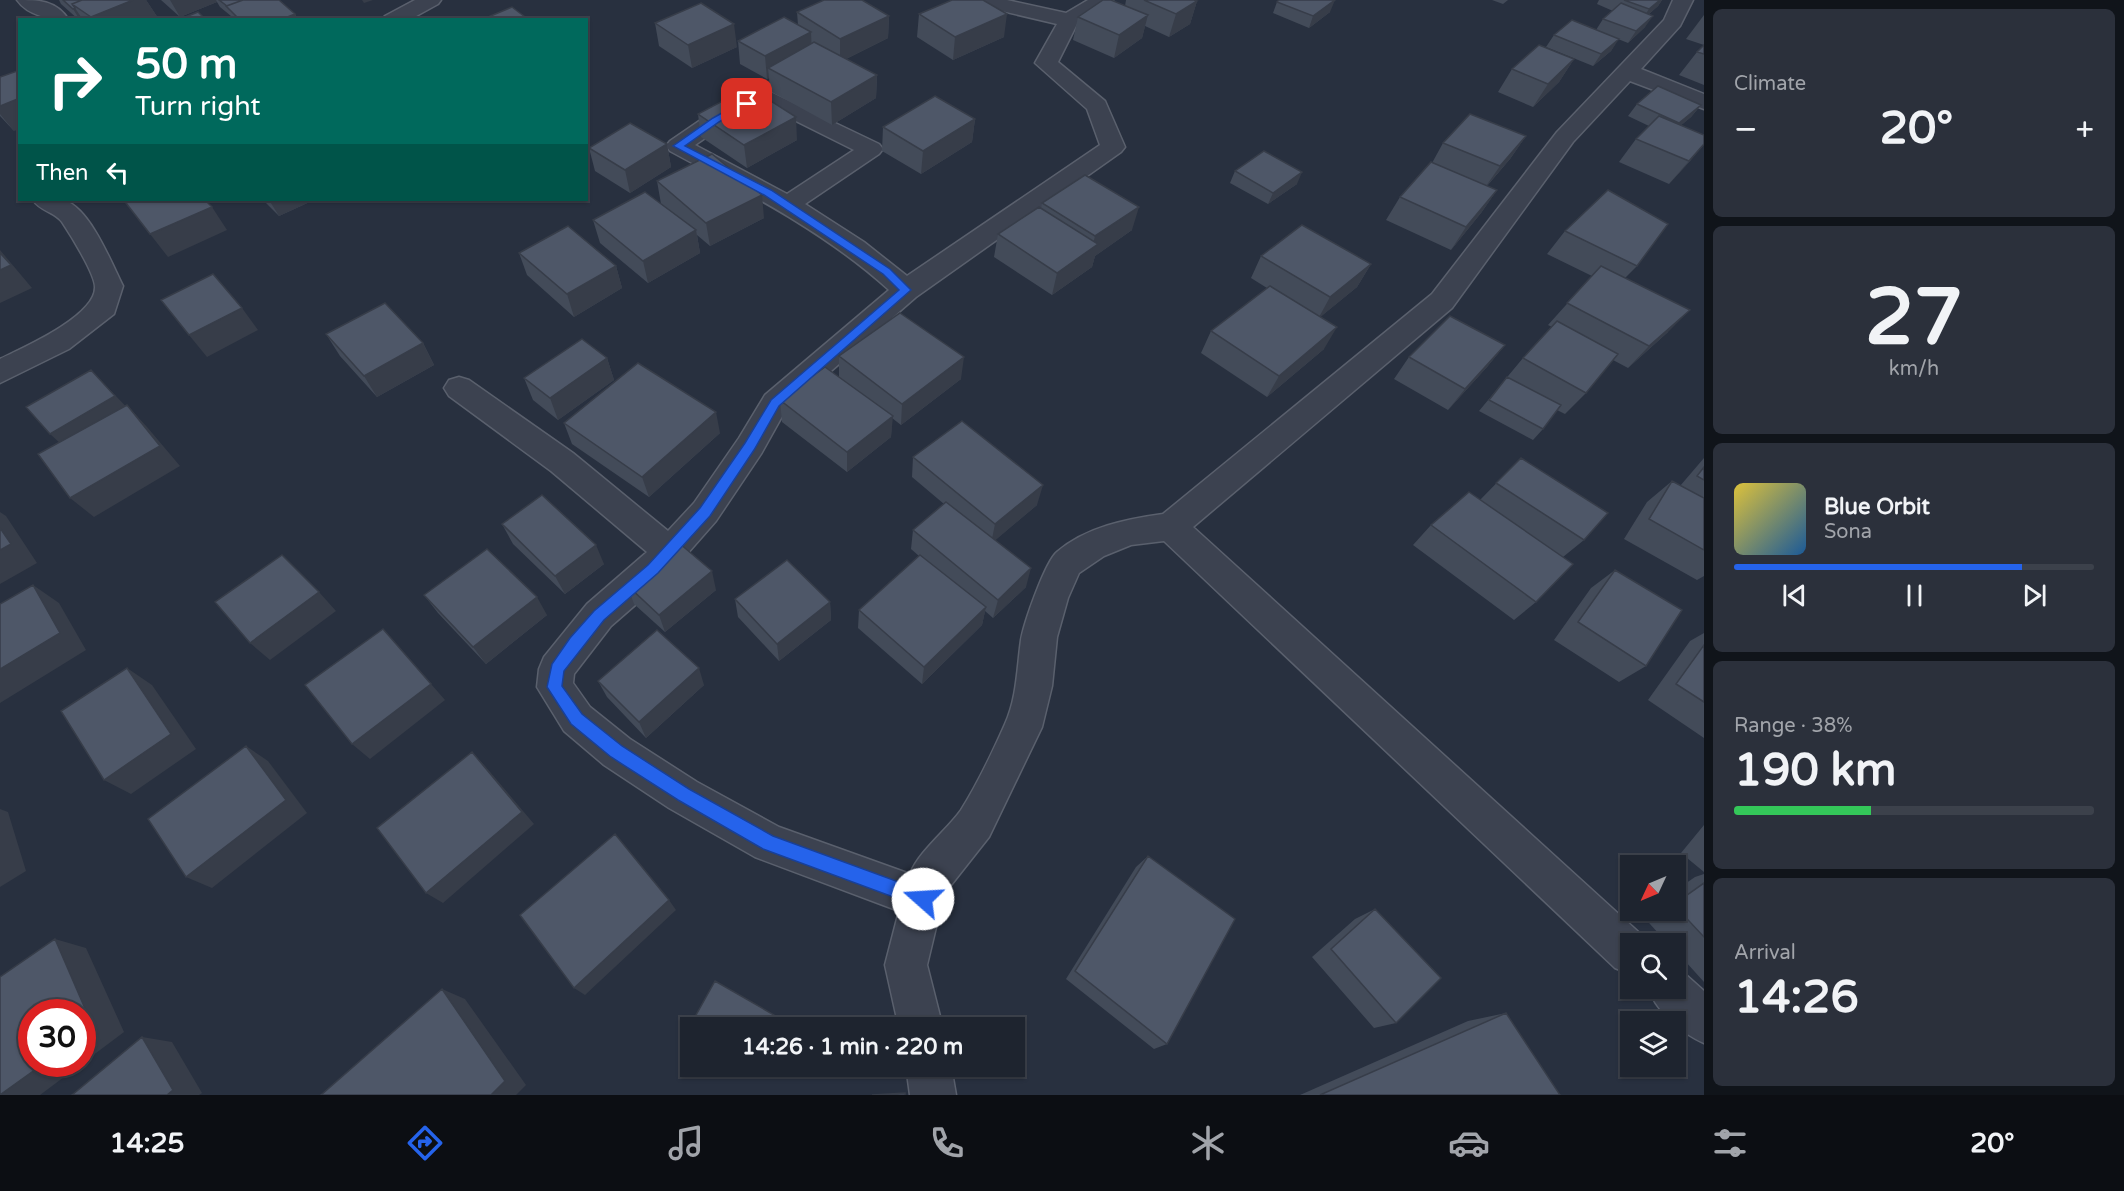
<!DOCTYPE html>
<html lang="en">
<head>
<meta charset="utf-8">
<style>
	:root { --surface:#1e242f; --page:#2b303b; --text:#f1f3f6; --muted:#a1a4aa; --line:#3c414b; --accent:#2563eb }
	body { margin:0; font-family:"Varela Round",sans-serif; background:var(--page); color:var(--text); height:100vh; display:flex; flex-direction:column; font-size:22px; white-space:nowrap }
	* { box-sizing:border-box; margin:0 }
	p { font-size:20px; color:var(--muted) }
	.icon { flex:none; width:33px; height:33px; fill:none; stroke:currentColor; stroke-width:2; stroke-linecap:round; stroke-linejoin:round }
	.map { position:relative; flex:1; overflow:hidden }
	.side { display:flex; flex-direction:column; gap:9px; padding:9px; background:#10141a; width:420px }
	.side>* { flex:none }
	.banner { position:absolute; left:18px; top:18px; width:570px; height:183px; border-radius:0px; box-shadow:0 2px 4px #0004,0 0 0 2px var(--line); background:#00695c; color:#fff; overflow:hidden }
	.needle { width:39px; rotate:226deg }
	.buttons { position:absolute; left:1620px; top:855px; display:grid; gap:12px }
	.buttons a { display:grid; place-items:center; width:66px; height:66px; border-radius:0px; background:var(--surface); box-shadow:0 2px 4px #0004,0 0 0 2px var(--line); font-size:30px }
	.speed { position:absolute; left:18px; top:999px; display:flex; gap:12px; font-size:30px; font-weight:700; text-align:center }
	.speed>* { display:grid; place-content:center; width:78px; height:78px; border-radius:50%; background:var(--surface); box-shadow:0 2px 4px #0004,0 0 0 2px var(--line); line-height:1 }
	.speed .limit { border:9px solid #d22; background:#fff; color:#111 }
	.pin { position:absolute; display:grid; place-items:center; width:51px; height:51px; color:#fff; margin:-26px; border-radius:12px; box-shadow:0 3px 9px #0006 }
	.me { position:absolute; width:66px; margin:-33px; rotate:289deg; stroke-linejoin:round; filter:drop-shadow(0 0 4px #0008) }
	.turn { display:flex; align-items:center; gap:21px; height:126px; padding:0 18px; font-size:27px }
	.turn .icon { width:78px; height:78px; stroke-width:2.5 }
	.turn b { display:block; font-size:42px; line-height:51px }
	.then { display:flex; align-items:center; height:57px; padding:0 18px; background:#0003; gap:12px; font-size:22px }
	.big { font-size:45px; font-weight:700; line-height:1.1 }
	.side .card { flex:1; display:flex; flex-direction:column; justify-content:center; gap:9px; min-width:0; padding:0 21px; border-radius:9px; background:var(--page) }
	.side .dial { align-items:center; gap:0 }
	.dial b { font-size:78px; line-height:1 }
	.song { display:flex; align-items:center; gap:18px }
	.cover { width:72px; height:72px; border-radius:9px; background:linear-gradient(135deg,hsl(50 70% 55%),hsl(210 70% 35%)) }
	.played { height:6px; border-radius:3px; background:linear-gradient(90deg,var(--accent) 80%,var(--line) 80%) }
	.keys { display:flex; justify-content:space-around; direction:ltr }
	.heat { display:flex; justify-content:space-between; align-items:center; font-size:33px; direction:ltr }
	.charge { height:9px; border-radius:4px; background:linear-gradient(90deg,#34c759 38%,var(--line) 0) }
	.trip { position:absolute; left:680px; top:1017px; width:345px; height:60px; border-radius:0px; background:var(--surface); box-shadow:0 2px 4px #0004,0 0 0 2px var(--line); font-weight:700; line-height:60px; text-align:center }
	.tabs { display:flex; height:96px; justify-content:space-around; align-items:center; background:#0c0e13; color:var(--muted) }
	.tabs .icon { width:42px; height:42px }
	.tabs .current { color:var(--accent) }
	.tabs b { font-size:27px; color:var(--text) }
	main { display:flex; flex:1; min-height:0 }
	.map>svg:first-child { display:block }
</style>
</head>
<body>
<main>
<div class="map">
<svg width="1704" height="1095" viewBox="0 0 1704 1095">
	<rect width="100%" height="100%" fill="#28303f"/>
	<g fill="none" stroke-linecap="round" stroke-linejoin="round">
		<defs>
			<path id="street" d="M17 0C38 0 56 0 69 20 52 20 28 16 17 0Z
				M415 0H441L438 4 409 20H382L385 16Z
				M969 0H1007L1066 13 1088 0H1113L1110 4 1077 24 1058 62 1105 101 1125 147 1121 152 916 297 785 411 761 454 716 521 665 579 611 626 574 674 573 683 590 707 630 739 697 782 779 827 910 874C919 851 947 830 961 810 975 788 994 749 1005 724 1017 698 1017 668 1021 640 1024 623 1045 562 1057 552 1086 527 1127 519 1163 514L1432 294 1557 132 1664 20 1673 0H1693L1680 26 1641 69 1704 94V109L1630 81 1573 142 1452 308 1193 527 1645 938 1647 944H1630V974L1615 968 1164 541 1131 545 1104 556 1079 573 1068 598 1057 637 1052 686 1042 727 989 837 944 894 927 965 943 1028H899L885 965 899 911 755 857 669 808 604 765 564 731 537 687 539 669 544 657 587 604 647 552 551 471 449 396 444 388 449 380 459 377 469 380 573 453 668 531 694 503 739 438 765 395 889 290C824 231 746 192 670 151L666 146 670 141 708 115 762 88 879 144 883 149 879 154 805 204 864 242 907 276 1100 145 1087 109 1035 63 1057 24 972 4ZM762 104 854 150 787 194 695 145 724 125Z
				M33 200C42 199 58 197 66 201 91 211 111 262 123 286L114 314 69 349 0 383V359C23 348 96 316 95 287 95 274 70 234 62 222 55 212 40 211 33 200Z
				M1676 969 1684 973 1704 991V1043C1681 1033 1657 1012 1648 988H1676Z
				M906 1066H951L956 1095H910Z"/>
		</defs>
		<!-- street casing -->
		<use href="#street" stroke="#5a606d" stroke-width="3"/>
		<!-- street -->
		<use href="#street" fill="#3c4250" fill-rule="evenodd"/>
	</g>
	<!-- wall -->
	<path fill="#434b59" d="M59 0H146L158 18 155 20H79L61 4Z
		M161 0H279L295 14 298 20H233L231 16 220 7 217 2 180 17Z
		M1126 0H1194L1197 1 1190 24 1169 37 1145 26 1142 38 1114 58 1073 40 1078 17 1125 6Z
		M1492 0H1508L1503 4Z
		M1599 0H1662L1658 6 1649 14 1645 27 1628 43 1618 39 1611 51 1593 66 1546 47 1554 35 1596 30 1603 19 1613 11 1597 4Z
		M1277 2 1330 12 1309 28 1273 13Z
		M797 12 889 16 888 38 846 59 877 75 876 98 832 125 770 91 769 78 767 79 740 64 738 41 798 25Z
		M919 14 1004 37 953 60 917 37Z
		M1704 15V45L1686 39Z
		M655 23 737 47 692 68 659 46Z
		M1704 45V85L1679 75 1697 52Z
		M1574 59 1559 82 1533 107 1498 92 1512 69Z
		M0 77 14 131 0 116Z
		M1637 104 1701 105 1691 117 1681 125 1691 160 1669 184 1619 162 1636 139 1649 126 1628 116Z
		M698 114 797 140 747 168 701 137Z
		M975 119 972 142 921 174 882 151 883 127Z
		M1526 136 1510 159 1487 186 1497 190 1481 213 1451 250 1386 220 1400 197 1432 163 1443 143Z
		M667 144 671 167 630 193 595 171 589 148Z
		M1235 171 1297 184 1268 204 1230 183Z
		M657 181 764 218 710 246 697 235 700 253 648 283 600 243 593 220 661 204Z
		M263 200H314L279 216Z
		M1042 203 1132 230 1095 256 1092 267 1052 295 994 257 998 234 1041 209Z
		M1565 231 1637 266 1625 278 1668 332 1628 368 1613 360 1586 393 1565 414 1557 410 1543 429 1533 440 1479 411 1523 358 1552 327 1548 325 1592 276 1547 254Z
		M519 253 616 266 622 288 574 317 527 275Z
		M1261 256 1371 264 1357 287 1320 317 1324 349 1267 397 1201 353 1211 331 1267 288 1251 278Z
		M326 334 423 343 434 365 377 397 340 356Z
		M1505 345 1487 367 1448 410 1394 379 1409 357Z
		M839 356 961 379 901 425 892 418 891 437 847 472 782 422 780 400 839 377Z
		M607 358 614 380 558 420 533 400 524 378Z
		M564 423 720 433 649 497 572 444Z
		M913 457 1037 505 995 540 1026 587 993 618 985 611 982 625 922 684 858 628 859 610 919 556 911 549 913 530 944 504 912 477Z
		M1521 458 1584 540 1563 557 1536 602 1514 620 1413 545 1431 525 1480 500Z
		M1704 458V576L1697 580 1624 539 1647 502 1672 481 1680 486Z
		M502 524 604 564 565 594 513 544Z
		M1615 570 1646 666 1619 682 1554 640 1591 588Z
		M627 585 716 590 665 632 634 604Z
		M424 595 547 615 486 664 438 613Z
		M735 599 830 602 831 620 779 661 738 617Z
		M1704 633V738L1648 700 1690 641Z
		M598 681 704 685 646 738 607 697Z
		M1704 825V872L1681 853Z
		M1148 856 1167 1044 1154 1049 1066 979 1136 867Z
		M1704 874V982L1676 951V944H1668L1641 914 1647 910H1676V890L1695 877Z
		M1375 909 1396 1023 1374 1028 1312 957 1355 919Z
		M1506 1013 1560 1095H1300L1468 1021Z"/>
	<!-- shaded-wall -->
	<path fill="#373d49" d="M133 0H146L158 18 155 20H92L91 17Z
		M170 0H216L217 2 180 17Z
		M362 0H373L364 3Z
		M1335 0 1330 12 1309 28 1313 16Z
		M1660 0H1662L1658 6 1641 21 1649 9Z
		M1197 1 1190 24 1169 37 1176 14Z
		M75 8 83 20H80L73 9Z
		M295 14 298 20H280Z
		M1007 14 1004 37 953 60 955 37Z
		M1148 15 1142 38 1114 58 1119 35Z
		M889 16 888 38 840 62V39Z
		M1653 16 1645 27 1628 43 1636 31Z
		M734 24 737 47 692 68 688 45Z
		M811 32 812 55 768 68 769 78 767 79 765 56Z
		M1619 39 1611 51 1593 66 1601 54Z
		M1574 59 1559 82 1533 107 1548 84Z
		M877 75 876 98 832 125 831 102Z
		M20 98V129L14 131 0 114V106Z
		M1701 105 1691 117 1670 135 1679 123Z
		M796 117 797 140 747 168 744 145Z
		M975 119 972 142 921 174 923 151Z
		M1526 136 1510 159 1484 189 1500 166Z
		M667 144 671 167 630 193 625 170Z
		M1704 144 1691 160 1669 184 1689 161Z
		M1302 172 1297 184 1268 204 1273 193Z
		M1497 190 1481 213 1451 250 1466 227Z
		M762 195 764 218 710 246 706 223Z
		M269 200H314L279 216Z
		M212 207 227 230 168 257 150 234Z
		M1139 207 1132 230 1095 256 1092 267 1052 295 1057 273 1092 248 1095 236Z
		M696 230 700 253 648 283 643 261Z
		M0 250 32 288 0 303Z
		M1371 264 1357 287 1318 319 1330 297Z
		M616 266 622 288 574 317 567 294Z
		M242 308 258 330 207 357 189 335Z
		M1690 310 1668 332 1628 368 1649 346Z
		M1337 327 1324 349 1267 397 1279 376Z
		M423 343 434 365 377 397 364 376Z
		M1505 345 1487 367 1448 410 1465 389Z
		M964 357 961 379 901 425 902 404Z
		M607 358 614 380 558 420 550 398Z
		M91 370 136 417 73 455 50 434Z
		M127 405 147 427 180 466 94 517 70 498Z
		M716 412 720 433 649 497 642 477Z
		M893 416 891 437 847 472V452Z
		M1043 485 1037 505 991 544 995 524Z
		M0 512 6 516 37 563 0 584Z
		M596 545 604 564 565 594 555 576Z
		M1031 568 1026 587 993 618 998 600Z
		M712 571 716 590 665 632 659 615Z
		M33 585 59 603 86 650 0 703V669Z
		M319 592 336 611 270 660 250 643Z
		M537 597 547 615 486 664 473 647Z
		M830 602 831 620 779 661 777 644Z
		M986 607 982 625 922 684 924 667Z
		M383 629 445 700 370 759 352 744Z
		M127 668 152 685 196 749 131 794 104 780Z
		M699 668 704 685 646 738 639 722Z
		M246 746 268 761 307 813 212 888 186 877Z
		M472 752 485 766 534 824 443 903 426 893Z
		M0 809 8 812 26 871 0 887Z
		M669 900 676 910 585 995 574 988Z
		M55 939 86 948 124 1032 40 1095H0L43 1064H82V1035Z
		M442 989 465 999 526 1085 516 1095H491Z
		M774 1015 775 1018 771 1028H768Z
		M142 1037 172 1042 202 1093 199 1095H167Z"/>
	<!-- building -->
	<path fill="#4e5768" stroke="#373d49" stroke-width="1.5" d="M63 0H82L72 4 75 8 73 9Z
		M82 0H133L91 17 72 4Z
		M219 0H243L227 6Z
		M243 0H279L295 14 280 20H240L226 6Z
		M824 0H862L889 16 840 39 797 12Z
		M952 0H983L1007 14 955 37 919 14Z
		M1103 0H1111L1148 15 1119 35 1078 17Z
		M1144 0H1194L1197 1 1176 14Z
		M1279 0H1335L1313 16 1277 2Z
		M1624 0H1660L1649 9Z
		M701 3 734 24 688 45 655 23Z
		M1621 3 1653 16 1636 31 1603 19Z
		M512 7 529 20H481Z
		M198 12 206 20H178Z
		M429 17 433 20H423Z
		M784 17 811 32 765 56 738 41Z
		M1572 20 1619 39 1601 54 1554 35Z
		M814 42 877 75 831 102 768 68Z
		M1539 45 1574 59 1548 84 1512 69Z
		M1704 45V54L1697 52Z
		M20 70V98L0 106V77Z
		M1658 86 1701 105 1679 123 1637 104Z
		M749 87 796 117 744 145 698 114Z
		M935 96 975 119 923 151 883 127Z
		M1470 114 1526 136 1500 166 1443 143Z
		M1659 116 1704 135V144L1689 161 1636 139Z
		M630 123 667 144 625 170 589 148Z
		M1264 151 1302 172 1273 193 1235 171Z
		M712 154 762 195 706 223 657 181Z
		M1431 162 1497 190 1466 227 1400 197Z
		M1085 175 1139 207 1095 236 1042 203Z
		M1608 190 1668 224 1637 266 1565 231Z
		M645 192 696 230 643 261 593 220Z
		M134 200H205L212 207 150 234 126 203Z
		M1039 207 1098 244 1057 273 998 234Z
		M1302 225 1371 264 1330 297 1261 256Z
		M568 226 616 266 567 294 519 253Z
		M0 253 11 265 0 270Z
		M1601 266 1690 310 1649 346 1567 303Z
		M213 274 242 308 189 335 161 300Z
		M1270 286 1337 327 1279 376 1211 331Z
		M385 303 423 343 364 376 326 334Z
		M900 313 964 357 902 404 839 356Z
		M1450 316 1505 345 1465 389 1409 357Z
		M1557 321 1618 354 1586 393 1523 358Z
		M582 339 607 358 550 398 524 378Z
		M638 363 716 412 642 477 564 423Z
		M825 367 893 416 847 452 780 400Z
		M91 370 115 396 50 434 26 407Z
		M1507 377 1561 405 1543 429 1489 400Z
		M127 405 160 446 70 498 38 454Z
		M962 421 1043 485 995 524 913 457Z
		M1521 458 1608 513 1584 540 1496 483Z
		M1704 467V480L1697 476Z
		M1672 481 1704 498V550L1649 519Z
		M1469 492 1573 564 1536 602 1431 525Z
		M542 495 596 545 555 576 502 524Z
		M946 502 1031 568 998 600 913 530Z
		M0 528 11 544 0 550Z
		M679 543 712 571 659 615 627 585Z
		M487 549 537 597 473 647 424 595Z
		M282 555 319 592 250 643 215 602Z
		M920 555 986 607 924 667 859 610Z
		M787 560 830 602 777 644 735 599Z
		M1615 570 1682 610 1646 666 1578 622Z
		M33 585 60 633 0 669V604Z
		M383 629 431 684 352 744 305 685Z
		M657 630 699 668 639 722 598 681Z
		M1704 645V702L1676 684Z
		M127 668 171 734 104 780 61 711Z
		M246 746 286 800 186 877 148 819Z
		M472 752 522 812 426 893 377 828Z
		M615 834 669 900 574 988 520 915Z
		M1148 856 1235 919 1167 1044 1075 971Z
		M1704 883V937L1676 907V903Z
		M1375 909 1441 978 1396 1023 1331 949Z
		M55 939 93 1027 82 1035V1012H32V1064H43L0 1095V977Z
		M715 981 774 1015 768 1028H696L691 1024Z
		M442 989 505 1081 491 1095H321Z
		M1506 1013 1560 1095H1320Z
		M142 1037 173 1090 167 1095H72Z
		M905 1093V1095H872Z"/>
	<!-- route -->
	<path fill="#2563eb" stroke="#184099" stroke-width="1.5" d="M743 101 751 104 719 122 685 146 771 190 890 269 911 290 779 406 754 450 710 516 658 573 604 620 564 671 562 686 582 714 622 746 689 789 773 836 929 893 931 899 929 905 923 908 763 849 678 800 611 757 571 724 547 687 552 664 570 638 594 611 648 565 700 508 745 443 771 400 899 290 883 274 764 195 673 146 713 118Z"/>
</svg>
<div class="buttons">
<a><svg class="needle" viewBox="-14 -14 28 28"><path d="M0-13l5 13h-10z" fill="#e53935"/><path d="M0 13l5-13h-10z" fill="#a1a4aa"/></svg></a>
<a><svg class="icon" aria-label="search" viewBox="0 0 24 24"><circle cx="10" cy="10" r="6"/><path d="M15 15l6 6"/></svg></a>
<a><svg class="icon" aria-label="layers" viewBox="0 0 24 24"><path d="M12 4l9 5-9 5-9-5zM3 14l9 5 9-5"/></svg></a>
</div>
<div class="speed"><div class="limit">30</div></div>
<div class="pin" style="left:747px;top:104px;background:#d93025"><svg class="icon" aria-label="arrive" viewBox="0 0 24 24"><path d="M6 21V4h12l-3 4 3 4H6"/></svg></div>
<svg class="me" style="left:923px;top:899px" viewBox="-20 -20 40 40"><circle r="19" fill="#fff"/><path d="M0-13L10 11 0 6-10 11z" fill="#2563eb"/></svg>
<div class="trip">14:26 · 1 min · 220 m</div>
<div class="banner">
<div class="turn"><svg class="icon" aria-label="right" viewBox="0 0 24 24"><path d="M7 20v-9h11M14 6l5 5-5 5"/></svg><div><b>50 m</b>Turn right</div></div>
<div class="then">Then<svg class="icon" aria-label="left" viewBox="0 0 24 24"><path d="M17 20v-9H6M10 6l-5 5 5 5"/></svg></div>
</div>
</div>
<section class="side">
<div class="card"><p>Climate</p>
<div class="heat"><a>−</a><b class="big">20°</b><a>+</a></div>
</div>
<div class="card dial"><b>27</b><p>km/h</p></div>
<div class="card">
<div class="song"><i class="cover"></i><div><b>Blue Orbit</b><p>Sona</p></div></div>
<div class="played"></div>
<div class="keys"><svg class="icon" aria-label="previous" viewBox="0 0 24 24"><path d="M18 5L8 12l10 7zM5 5v14"/></svg><svg class="icon" aria-label="pause" viewBox="0 0 24 24"><path d="M8 5v14M16 5v14"/></svg><svg class="icon" aria-label="next" viewBox="0 0 24 24"><path d="M6 5l10 7-10 7zM19 5v14"/></svg></div>
</div>
<div class="card"><p>Range · 38%</p><b class="big">190 km</b><div class="charge"></div></div>
<div class="card"><p>Arrival</p><b class="big">14:26</b></div>
</section>
</main>
<nav class="tabs">
<b>14:25</b>
<svg class="icon current" aria-label="directions" viewBox="0 0 24 24"><path d="M12 3l9 9-9 9-9-9zM9 14v-3h6M13 9l2 2-2 2"/></svg>
<svg class="icon" aria-label="music" viewBox="0 0 24 24"><path d="M9 18V5l10-2v13"/><circle cx="6" cy="18" r="3"/><circle cx="16" cy="16" r="3"/></svg>
<svg class="icon" aria-label="phone" viewBox="0 0 24 24"><path d="M5 4h4l2 5-3 2q2 4 5 5l2-3 5 2v4C11 20 4 13 5 4z"/></svg>
<svg class="icon" aria-label="climate" viewBox="0 0 24 24"><path d="M12 3v18M4 7l16 10M4 17L20 7"/></svg>
<svg class="icon" aria-label="car" viewBox="0 0 24 24"><path d="M5 17H2v-5l4-1 3-4h7l3 4 3 1v5h-3M9 17h6M6 11h13"/><circle cx="7" cy="17" r="2"/><circle cx="17" cy="17" r="2"/></svg>
<svg class="icon" aria-label="filters" viewBox="0 0 24 24"><path d="M4 7h16M4 17h16"/><circle cx="9" cy="7" r="2"/><circle cx="15" cy="17" r="2"/></svg>
<b>20°</b>
</nav>
</body>
</html>
